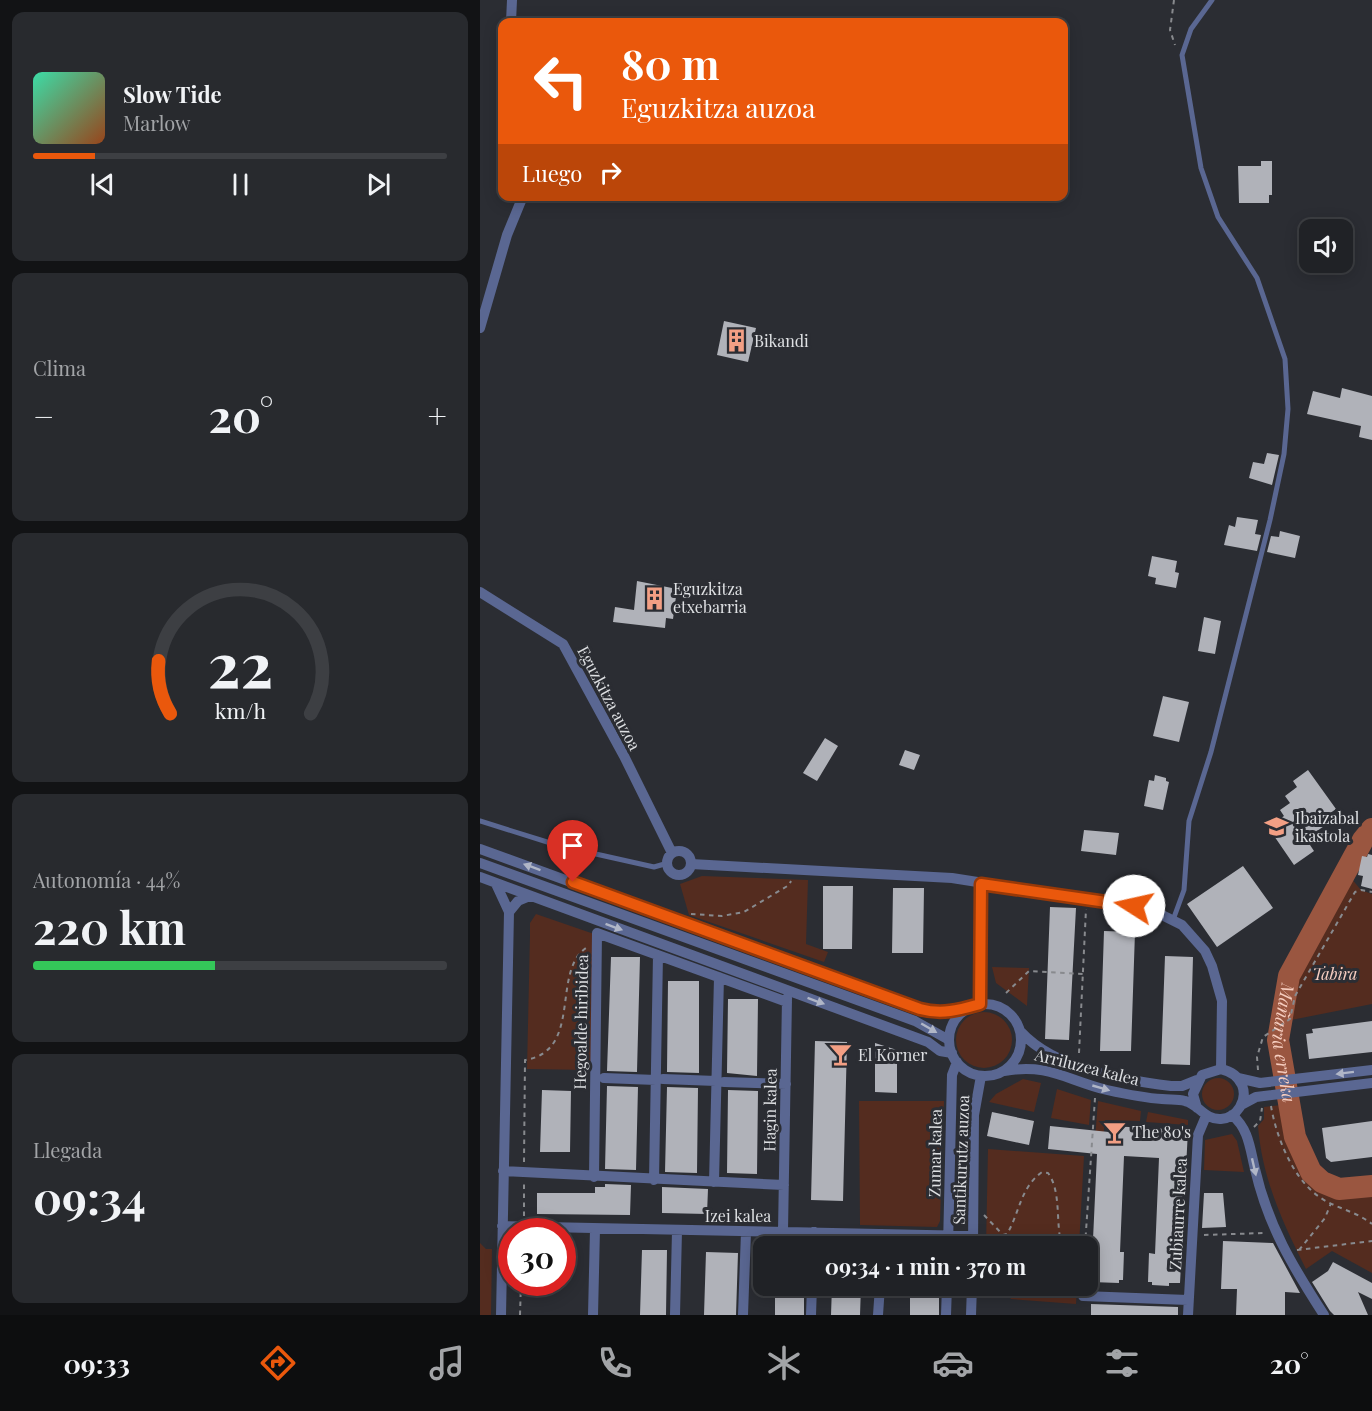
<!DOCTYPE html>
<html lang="es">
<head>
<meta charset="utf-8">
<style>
	:root { --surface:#202226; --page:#282a2e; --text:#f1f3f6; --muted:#a2a4a7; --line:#3d3f43; --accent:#ea580c }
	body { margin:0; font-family:"Playfair Display",serif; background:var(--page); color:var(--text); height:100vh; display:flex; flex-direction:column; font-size:22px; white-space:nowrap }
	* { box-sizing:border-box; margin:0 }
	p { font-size:20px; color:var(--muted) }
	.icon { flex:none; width:33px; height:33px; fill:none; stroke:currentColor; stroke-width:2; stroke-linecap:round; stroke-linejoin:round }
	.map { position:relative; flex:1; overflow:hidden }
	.details { display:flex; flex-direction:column; gap:12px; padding:12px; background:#121315; width:480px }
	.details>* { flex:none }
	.top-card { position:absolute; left:18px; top:18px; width:570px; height:183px; border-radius:12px; box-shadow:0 3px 15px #0003,0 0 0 2px var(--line); background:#ea580c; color:#fff; overflow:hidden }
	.buttons { position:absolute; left:819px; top:219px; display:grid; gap:12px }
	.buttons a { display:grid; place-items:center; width:54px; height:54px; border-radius:12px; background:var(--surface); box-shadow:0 3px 15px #0003,0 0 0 2px var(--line); font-size:30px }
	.speed { position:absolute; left:18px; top:1218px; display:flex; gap:12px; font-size:30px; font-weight:700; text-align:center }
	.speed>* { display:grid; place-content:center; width:78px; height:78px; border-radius:50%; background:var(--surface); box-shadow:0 3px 15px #0003,0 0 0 2px var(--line); line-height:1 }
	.speed .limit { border:9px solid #d22; background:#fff; color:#111 }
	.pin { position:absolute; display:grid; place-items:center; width:51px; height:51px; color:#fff; margin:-62px -26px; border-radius:50% 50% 50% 0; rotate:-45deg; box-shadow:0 0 6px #0007 }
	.pin .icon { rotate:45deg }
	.me { position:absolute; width:66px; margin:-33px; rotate:280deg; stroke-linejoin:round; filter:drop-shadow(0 0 4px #0008) }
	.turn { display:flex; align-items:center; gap:21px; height:126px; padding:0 24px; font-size:27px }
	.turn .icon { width:78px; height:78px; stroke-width:2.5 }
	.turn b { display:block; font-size:42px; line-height:51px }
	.then { display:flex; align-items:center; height:57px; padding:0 24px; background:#0003; gap:12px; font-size:22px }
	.big { font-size:45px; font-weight:700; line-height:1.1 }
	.details .tile { flex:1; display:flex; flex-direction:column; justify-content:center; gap:9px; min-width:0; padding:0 21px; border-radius:12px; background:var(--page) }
	.details .dial { align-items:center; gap:0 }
	.dial svg { height:156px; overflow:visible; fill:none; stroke:var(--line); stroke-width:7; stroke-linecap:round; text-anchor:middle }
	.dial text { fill:var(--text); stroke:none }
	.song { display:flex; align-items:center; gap:18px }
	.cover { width:72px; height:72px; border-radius:9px; background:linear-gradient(135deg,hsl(160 70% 55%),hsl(20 70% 35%)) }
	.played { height:6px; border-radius:3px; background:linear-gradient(90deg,var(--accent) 15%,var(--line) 15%) }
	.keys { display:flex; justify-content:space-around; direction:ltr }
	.heat { display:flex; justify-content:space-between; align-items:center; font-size:33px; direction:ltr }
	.charge { height:9px; border-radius:4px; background:linear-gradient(90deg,#34c759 44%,var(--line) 0) }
	.trip { position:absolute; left:273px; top:1236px; width:345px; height:60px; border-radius:12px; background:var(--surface); box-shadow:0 3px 15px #0003,0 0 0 2px var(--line); font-weight:700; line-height:60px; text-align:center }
	.dock { display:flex; height:96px; justify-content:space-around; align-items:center; background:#0d0e0f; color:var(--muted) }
	.dock .icon { width:42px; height:42px }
	.dock .on { color:var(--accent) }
	.dock b { font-size:27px; color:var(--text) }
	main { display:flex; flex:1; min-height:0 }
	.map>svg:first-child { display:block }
</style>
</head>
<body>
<main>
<section class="details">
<div class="tile">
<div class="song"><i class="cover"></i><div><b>Slow Tide</b><p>Marlow</p></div></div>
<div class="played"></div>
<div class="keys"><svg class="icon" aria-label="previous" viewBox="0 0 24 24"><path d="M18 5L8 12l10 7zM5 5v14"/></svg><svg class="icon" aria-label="pause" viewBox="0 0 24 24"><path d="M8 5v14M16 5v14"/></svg><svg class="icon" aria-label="next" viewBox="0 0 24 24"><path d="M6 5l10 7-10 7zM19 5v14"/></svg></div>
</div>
<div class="tile"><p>Clima</p>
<div class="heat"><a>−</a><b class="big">20°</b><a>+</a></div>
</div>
<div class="tile dial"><svg viewBox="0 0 100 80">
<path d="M14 69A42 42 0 1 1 86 69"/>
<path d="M14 69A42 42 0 0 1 8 42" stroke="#ea580c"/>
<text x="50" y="56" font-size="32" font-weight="700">22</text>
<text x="50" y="72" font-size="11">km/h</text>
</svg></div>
<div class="tile"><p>Autonomía · 44%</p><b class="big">220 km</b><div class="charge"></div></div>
<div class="tile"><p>Llegada</p><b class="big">09:34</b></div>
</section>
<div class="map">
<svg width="892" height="1315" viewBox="0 0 892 1315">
	<rect width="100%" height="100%" fill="#2b2d33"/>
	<!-- green -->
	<path fill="#542c1f" d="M222 876 328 880 326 944 348 952 344 962 209 915 200 884Z
		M871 878 881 890 892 894V1004L801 1022 808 979Z
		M56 914 114 934 111 1070 47 1069 50 935V923Z
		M512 967 549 968 547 1006 516 983Z
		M476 1040a28 28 0 1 1 56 0a28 28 0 1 1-56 0Z
		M722 1094a16 16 0 1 1 32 0a16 16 0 1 1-32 0Z
		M543 1079 561 1083 554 1112 509 1102 516 1094Z
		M577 1089 611 1100 609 1125 571 1118Z
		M379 1101H464L460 1221 457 1227 380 1225Z
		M618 1101 661 1111 660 1121 625 1120 623 1139H615Z
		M801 1105C808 1159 828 1207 892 1192V1273L852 1251 826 1269C803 1224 782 1178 778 1126L784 1119V1107Z
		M668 1112 708 1120V1125L666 1122Z
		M752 1134 757 1141 764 1172 724 1170 725 1140Z
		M508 1149 604 1156 599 1246H506Z
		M0 1243 6 1249H12L11 1315H0Z
		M506 1286H597L596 1304 531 1299 527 1294H505Z"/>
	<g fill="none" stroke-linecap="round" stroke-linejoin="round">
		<!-- river -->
		<path stroke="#9a5640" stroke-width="22" id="s1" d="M892 829 883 840 809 976 798 1040 815 1137 831 1172 842 1182 859 1189 892 1186"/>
	</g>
	<!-- building -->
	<path fill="#b0b2b9" d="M781 161H792V195H789V203H759L758 166H781Z
		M244 321 276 328 268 362 237 355Z
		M862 388 892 396V440L879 437 881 426 827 414 833 391 860 398Z
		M787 453 799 455 792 485 769 478 773 462 784 464Z
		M757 517 778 520 775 534 781 535 777 551 744 545 749 525 755 527Z
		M800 531 820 536 815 558 787 552 791 536 799 537Z
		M672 556 697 561 695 572 699 573 696 588 675 584 676 578 668 576Z
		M157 581 197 589 193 619 186 618 185 628 133 622 135 607 154 610Z
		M724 617 741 621 735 654 718 651Z
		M683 696 709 702 699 742 673 736Z
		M345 738 358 746 337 781 323 773Z
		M425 750 440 755 434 770 419 765Z
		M828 770 856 809 846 816 850 822 837 831 841 837 830 845 834 851 814 865 788 827 804 816 800 810 810 803 805 796 817 787 813 781Z
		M675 775 686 778V781L689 782 683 810 664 806 669 780 674 781Z
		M604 830 639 833 636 855 601 851Z
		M888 854 892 855V889L881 886 883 876 878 875 882 856 887 857Z
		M763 866 793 908 737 947 707 904Z
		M343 886H373L372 949H343Z
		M413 888H444L443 953H412Z
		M570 907 596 908 589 1040 565 1039Z
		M624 931 655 932 651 1051H620Z
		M685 956 713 957 710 1065 681 1064Z
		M131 957H160L157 1072 127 1071Z
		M188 981H219V1073L187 1072Z
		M248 999H278L277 1076 247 1073Z
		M892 1021V1052L829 1059 826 1034 833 1033 832 1029Z
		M335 1041 367 1042 363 1201 331 1200Z
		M395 1043 417 1050V1093L395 1092Z
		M127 1086 158 1087 156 1170 125 1169Z
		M187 1087 218 1088 217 1173 185 1172Z
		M62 1090 91 1091 90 1152H60Z
		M248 1090 278 1091 277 1174 247 1173Z
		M512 1112 554 1121 549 1145 507 1136Z
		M892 1121V1157L851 1162 846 1158 842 1128Z
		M570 1126 629 1132V1126L708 1130 700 1283H689V1286L672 1285V1282H668L669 1253 675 1254 679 1158 644 1156 640 1252H644L643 1280H639V1283L611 1282 617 1154 568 1149Z
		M125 1184 151 1185 150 1215 57 1214V1193H115V1187H125Z
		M182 1187 228 1189 227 1214 182 1213Z
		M724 1193H743L746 1227 722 1228Z
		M743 1241 793 1243 820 1293 805 1292V1315H756L757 1289H741Z
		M162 1250H187L186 1315H160Z
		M226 1252 258 1253 256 1315H224Z
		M853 1262 892 1283V1299L878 1292 888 1315H854L850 1311 832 1282 848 1271Z
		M295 1286H324V1315H295Z
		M352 1286H381L380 1315H351Z
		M430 1286H459V1315H430Z
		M611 1304 698 1307V1315H611Z"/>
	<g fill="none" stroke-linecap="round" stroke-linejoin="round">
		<!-- path -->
		<path stroke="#888a8e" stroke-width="2" stroke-dasharray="4.5 4.5" stroke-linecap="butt" d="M694 0 690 30 695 45
			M211 914 242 916 264 912 309 885 311 881
			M526 993 549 971 603 974
			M599 1053 606 909
			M778 1070 777 1057 783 1037 810 1019 815 996 875 892 881 890 892 892
			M791 1106C796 1136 812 1177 838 1196 854 1208 876 1211 892 1224
			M774 1127 780 1121 782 1108
			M44 1162 45 1060C103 1051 71 972 106 948
			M504 1215 523 1235 527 1234C540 1212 540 1188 562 1172L568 1173C582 1192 575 1224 582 1246
			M44 1216V1183
			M724 1235 784 1233
			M605 1246 615 1098
			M817 1250 892 1241
			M819 1250 845 1218 851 1203
			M40 1315 41 1282"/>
		<!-- lane -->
		<path stroke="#5a6792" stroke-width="5" d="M0 821 80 846 174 867 188 863
			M693 920 704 890 709 821 731 752 790 520 804 454 808 409 805 359 777 278 738 217 721 168 702 55 711 29 732 0"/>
		<!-- street -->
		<path stroke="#5a6792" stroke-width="10" d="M31 22 32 0
			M0 328 27 235 43 196
			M0 592 83 644 144 756 192 853
			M0 849 440 1009 462 1013 484 1010
			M187 863a12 12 0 1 1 24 0a12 12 0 1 1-24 0Z
			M0 863 435 1021 469 1040
			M211 864 472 878 670 909 702 925 725 951 732 966 742 1001 741 1069
			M0 877 448 1042 460 1051 472 1053
			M16 884 29 912 21 1315
			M29 912 38 901 50 896
			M469 1040a36 36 0 1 1 72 0a36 36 0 1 1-72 0Z
			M500 1004 501 884
			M541 1032C575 1069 643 1080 691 1086H702L717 1080
			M524 1071C569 1063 586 1080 627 1090 645 1094 664 1098 682 1099 689 1100 698 1099 705 1101 719 1104 724 1120 741 1119 757 1118 768 1100 762 1085 758 1076 750 1071 741 1069L722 1075 713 1094 717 1108
			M124 1078 176 1080
			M758 1078 780 1083 892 1070
			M183 1079 236 1081
			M244 1082 306 1084
			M761 1105 776 1097 892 1083
			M752 1115C769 1129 770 1149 775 1169 788 1226 813 1267 844 1315
			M23 1171 304 1185
			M114 1177 117 933 307 1002
			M174 1180 178 955
			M234 1182 239 977
			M22 1226 493 1236
			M303 1231 307 998
			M333 1246 334 1232
			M401 1246V1234
			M468 1246 472 1075 477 1062
			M493 1246 494 1115 501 1076
			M603 1296 708 1300
			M113 1315 115 1229
			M195 1315 197 1231
			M263 1315 266 1232
			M331 1315 332 1286
			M398 1315 400 1286
			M466 1315 467 1286
			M491 1315 492 1286
			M708 1315 718 1135 726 1116"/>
	</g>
	<!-- one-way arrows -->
	<defs><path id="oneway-solid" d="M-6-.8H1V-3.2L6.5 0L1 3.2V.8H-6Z" transform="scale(1.5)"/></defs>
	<g fill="#b0b6c7">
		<use href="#oneway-solid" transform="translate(52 867) rotate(-160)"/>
		<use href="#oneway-solid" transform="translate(134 927) rotate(20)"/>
		<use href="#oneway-solid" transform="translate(336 1001) rotate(20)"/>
		<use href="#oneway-solid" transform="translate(449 1028) rotate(30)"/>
		<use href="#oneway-solid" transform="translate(865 1073) rotate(173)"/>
		<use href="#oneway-solid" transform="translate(621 1088) rotate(16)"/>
		<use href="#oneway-solid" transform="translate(774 1167) rotate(77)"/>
	</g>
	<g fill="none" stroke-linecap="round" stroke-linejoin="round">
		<defs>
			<path id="route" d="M93 882 440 1009C462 1015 479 1010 500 1004L501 884 654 906"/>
		</defs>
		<!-- route casing -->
		<use href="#route" stroke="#983908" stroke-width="15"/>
		<!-- route -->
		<use href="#route" stroke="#ea580c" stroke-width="10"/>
	</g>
	<!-- icons -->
	<defs>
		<symbol id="building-bare" viewBox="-9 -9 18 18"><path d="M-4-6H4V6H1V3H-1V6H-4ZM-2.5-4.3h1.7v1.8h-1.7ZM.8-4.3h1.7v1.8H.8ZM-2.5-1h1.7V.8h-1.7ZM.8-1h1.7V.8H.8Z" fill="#f39f84" stroke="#2b2d33" stroke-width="2.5" paint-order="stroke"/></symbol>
		<symbol id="school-bare" viewBox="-9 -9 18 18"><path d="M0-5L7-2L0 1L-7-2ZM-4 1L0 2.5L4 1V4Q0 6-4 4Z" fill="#f39f84" stroke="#2b2d33" stroke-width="2.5" paint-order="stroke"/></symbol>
		<symbol id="bar-bare" viewBox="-9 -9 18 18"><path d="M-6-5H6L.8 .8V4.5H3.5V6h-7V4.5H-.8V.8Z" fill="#f39f84" stroke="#2b2d33" stroke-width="2.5" paint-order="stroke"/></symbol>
	</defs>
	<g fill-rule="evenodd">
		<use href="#building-bare" x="240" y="324" width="33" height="33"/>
		<use href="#building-bare" x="158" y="582" width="33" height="33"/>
		<use href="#school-bare" x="780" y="810" width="33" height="33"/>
		<use href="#bar-bare" x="344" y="1038" width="33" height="33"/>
		<use href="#bar-bare" x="618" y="1116" width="33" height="33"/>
	</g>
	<g text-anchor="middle" stroke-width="6" stroke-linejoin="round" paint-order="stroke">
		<!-- poi labels -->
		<g font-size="16" fill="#dee0e3" stroke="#2b2d33" text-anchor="start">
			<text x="274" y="347">Bikandi</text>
			<text x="193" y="595">Eguzkitza<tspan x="193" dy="18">etxebarria</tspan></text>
			<text x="815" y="824">Ibaizabal<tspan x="815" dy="18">ikastola</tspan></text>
			<text x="378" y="1061">El Korner</text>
			<text x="652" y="1138">The 80's</text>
		</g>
		<!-- street labels -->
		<g font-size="16" fill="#dee0e3" stroke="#2b2d33">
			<text transform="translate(129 698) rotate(62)" y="6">Eguzkitza auzoa</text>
			<text transform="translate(101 1022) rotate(-89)" y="6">Hegoalde hiribidea</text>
			<text transform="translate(607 1067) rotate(14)" y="6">Arriluzea kalea</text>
			<text transform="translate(290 1110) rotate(-89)" y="6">Hagin kalea</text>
			<text transform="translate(455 1153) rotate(-89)" y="6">Zumar kalea</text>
			<text transform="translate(481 1160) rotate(-88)" y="6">Santikurutz auzoa</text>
			<text transform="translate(698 1214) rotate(-87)" y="6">Zubiaurre kalea</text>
			<text x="258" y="1222">Izei kalea</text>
		</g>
		<!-- park labels -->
		<g font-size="16" font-style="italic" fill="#fad0c3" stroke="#2b2d33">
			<text x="855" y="980">Tabira</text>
		</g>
		<!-- water labels -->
		<g font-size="18" font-style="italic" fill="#f6cdbf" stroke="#2b2d33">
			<text dy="6" stroke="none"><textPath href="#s1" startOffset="237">Mañaria erreka</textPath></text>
		</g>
	</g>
</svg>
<div class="buttons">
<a><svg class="icon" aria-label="sound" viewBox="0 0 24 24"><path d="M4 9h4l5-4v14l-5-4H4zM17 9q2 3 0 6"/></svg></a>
</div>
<div class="speed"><div class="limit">30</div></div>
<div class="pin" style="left:93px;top:882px;background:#d93025"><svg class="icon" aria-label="arrive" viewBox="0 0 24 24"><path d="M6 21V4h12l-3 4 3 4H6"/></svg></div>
<svg class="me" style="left:654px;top:906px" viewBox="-20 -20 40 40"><circle r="19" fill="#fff"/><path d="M0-13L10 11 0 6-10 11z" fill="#ea580c"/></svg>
<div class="trip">09:34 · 1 min · 370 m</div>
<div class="top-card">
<div class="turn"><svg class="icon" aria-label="left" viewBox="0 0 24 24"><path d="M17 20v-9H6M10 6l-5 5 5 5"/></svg><div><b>80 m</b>Eguzkitza auzoa</div></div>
<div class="then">Luego<svg class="icon" aria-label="right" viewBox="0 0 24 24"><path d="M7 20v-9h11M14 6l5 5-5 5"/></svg></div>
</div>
</div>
</main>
<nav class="dock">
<b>09:33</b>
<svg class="icon on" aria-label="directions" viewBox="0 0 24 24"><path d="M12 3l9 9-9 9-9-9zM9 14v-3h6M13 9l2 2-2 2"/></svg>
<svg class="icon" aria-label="music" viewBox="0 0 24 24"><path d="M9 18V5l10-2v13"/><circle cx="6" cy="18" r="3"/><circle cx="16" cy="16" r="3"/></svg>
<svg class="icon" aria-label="phone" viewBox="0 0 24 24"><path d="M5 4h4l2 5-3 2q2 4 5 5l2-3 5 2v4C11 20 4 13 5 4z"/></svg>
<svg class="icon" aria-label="climate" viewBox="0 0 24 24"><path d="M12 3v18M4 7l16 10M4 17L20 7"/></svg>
<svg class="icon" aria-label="car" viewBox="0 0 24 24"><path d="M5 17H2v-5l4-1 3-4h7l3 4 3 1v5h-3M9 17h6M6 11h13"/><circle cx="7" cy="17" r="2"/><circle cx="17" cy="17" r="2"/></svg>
<svg class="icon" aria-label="filters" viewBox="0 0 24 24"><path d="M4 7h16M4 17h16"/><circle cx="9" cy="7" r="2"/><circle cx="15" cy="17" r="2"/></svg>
<b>20°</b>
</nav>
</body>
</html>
